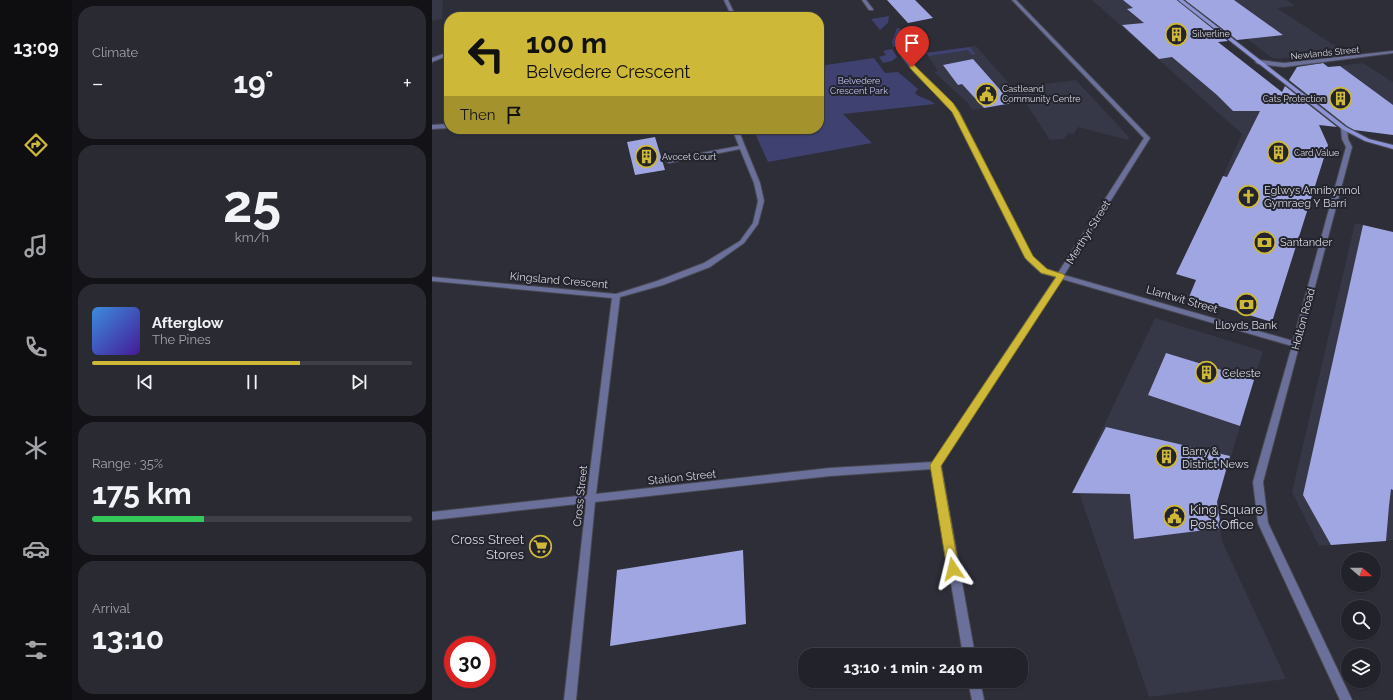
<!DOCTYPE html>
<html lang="en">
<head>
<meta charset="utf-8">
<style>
	:root { --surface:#22222a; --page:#2a2a32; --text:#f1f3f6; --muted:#a2a4a8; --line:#3f3f47; --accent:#ceb837 }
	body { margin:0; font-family:Raleway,sans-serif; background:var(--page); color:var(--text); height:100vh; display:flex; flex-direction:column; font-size:15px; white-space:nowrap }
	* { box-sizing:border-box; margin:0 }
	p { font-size:13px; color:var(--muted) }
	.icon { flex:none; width:22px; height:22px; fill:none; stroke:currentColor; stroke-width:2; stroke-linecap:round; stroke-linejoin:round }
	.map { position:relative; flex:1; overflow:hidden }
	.sheet { display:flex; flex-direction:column; gap:6px; padding:6px; background:#131317; width:360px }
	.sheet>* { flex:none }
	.top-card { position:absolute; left:12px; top:12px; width:380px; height:122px; border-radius:16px; box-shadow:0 1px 3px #0004,0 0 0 1px var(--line); background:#ceb837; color:#111; overflow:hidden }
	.needle { width:26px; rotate:110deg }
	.buttons { position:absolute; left:909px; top:552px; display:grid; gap:8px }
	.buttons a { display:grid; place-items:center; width:40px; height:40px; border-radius:50%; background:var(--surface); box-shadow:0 1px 3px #0004,0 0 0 1px var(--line); font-size:20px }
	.speed { position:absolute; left:12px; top:636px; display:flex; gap:8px; font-size:20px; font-weight:700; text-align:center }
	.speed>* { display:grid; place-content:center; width:52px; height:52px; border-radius:50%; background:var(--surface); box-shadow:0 1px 3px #0004,0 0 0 1px var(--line); line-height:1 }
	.speed .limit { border:6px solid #d22; background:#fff; color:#111 }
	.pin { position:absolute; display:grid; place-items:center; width:34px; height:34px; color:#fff; margin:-41px -17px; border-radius:50% 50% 50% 0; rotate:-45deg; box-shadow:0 0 4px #0007 }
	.pin .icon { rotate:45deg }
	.me { position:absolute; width:44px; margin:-22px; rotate:350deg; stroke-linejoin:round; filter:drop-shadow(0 0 3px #0008) }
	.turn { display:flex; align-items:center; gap:14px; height:84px; padding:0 16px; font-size:18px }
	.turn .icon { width:52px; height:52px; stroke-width:2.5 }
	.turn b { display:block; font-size:28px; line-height:34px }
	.then { display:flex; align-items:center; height:38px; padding:0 16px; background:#0003; gap:8px; font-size:15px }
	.big { font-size:30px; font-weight:700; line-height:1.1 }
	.sheet .widget { flex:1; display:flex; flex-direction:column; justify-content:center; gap:6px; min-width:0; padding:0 14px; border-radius:16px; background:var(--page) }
	.sheet .dial { align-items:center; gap:0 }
	.dial b { font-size:52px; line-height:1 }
	.song { display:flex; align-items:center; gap:12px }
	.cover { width:48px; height:48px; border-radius:6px; background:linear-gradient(135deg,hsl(210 70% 55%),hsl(260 70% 35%)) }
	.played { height:4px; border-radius:2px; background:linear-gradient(90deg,var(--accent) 65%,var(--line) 65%) }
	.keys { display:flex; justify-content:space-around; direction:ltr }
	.heat { display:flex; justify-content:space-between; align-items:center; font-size:22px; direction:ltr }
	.charge { height:6px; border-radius:3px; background:linear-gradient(90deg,#34c759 35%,var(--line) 0) }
	.trip { position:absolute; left:366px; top:648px; width:230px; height:40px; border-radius:16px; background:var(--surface); box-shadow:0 1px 3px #0004,0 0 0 1px var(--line); font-weight:700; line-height:40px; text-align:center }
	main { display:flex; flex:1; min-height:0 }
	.dock { display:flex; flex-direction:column; width:72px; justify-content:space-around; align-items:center; background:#0e0e11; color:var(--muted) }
	.dock .icon { width:28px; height:28px }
	.dock .selected { color:var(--accent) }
	.dock b { font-size:18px; color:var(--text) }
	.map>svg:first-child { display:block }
</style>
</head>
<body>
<main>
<nav class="dock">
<b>13:09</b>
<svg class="icon selected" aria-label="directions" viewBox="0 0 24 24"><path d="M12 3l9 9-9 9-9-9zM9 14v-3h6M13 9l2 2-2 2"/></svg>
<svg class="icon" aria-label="music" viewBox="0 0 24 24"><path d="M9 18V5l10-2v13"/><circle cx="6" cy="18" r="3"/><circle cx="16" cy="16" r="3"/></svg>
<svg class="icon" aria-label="phone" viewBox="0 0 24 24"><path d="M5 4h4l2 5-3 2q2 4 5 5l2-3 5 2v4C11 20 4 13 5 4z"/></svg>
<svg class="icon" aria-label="climate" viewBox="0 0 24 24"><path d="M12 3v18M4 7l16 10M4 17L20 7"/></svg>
<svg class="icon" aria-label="car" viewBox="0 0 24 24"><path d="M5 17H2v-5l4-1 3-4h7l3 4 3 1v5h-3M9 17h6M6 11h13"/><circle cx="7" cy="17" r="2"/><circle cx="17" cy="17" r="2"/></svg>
<svg class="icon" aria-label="filters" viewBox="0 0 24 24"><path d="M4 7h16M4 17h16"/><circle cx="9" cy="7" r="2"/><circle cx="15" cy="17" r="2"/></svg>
</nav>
<section class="sheet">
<div class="widget"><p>Climate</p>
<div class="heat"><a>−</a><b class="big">19°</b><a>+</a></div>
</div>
<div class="widget dial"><b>25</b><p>km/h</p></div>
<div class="widget">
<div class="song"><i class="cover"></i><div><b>Afterglow</b><p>The Pines</p></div></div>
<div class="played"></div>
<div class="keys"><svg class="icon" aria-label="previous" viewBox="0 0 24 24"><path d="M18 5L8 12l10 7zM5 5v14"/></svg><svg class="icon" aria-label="pause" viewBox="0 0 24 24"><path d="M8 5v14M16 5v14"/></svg><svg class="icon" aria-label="next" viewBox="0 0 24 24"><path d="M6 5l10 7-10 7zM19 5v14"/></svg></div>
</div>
<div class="widget"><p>Range · 35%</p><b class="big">175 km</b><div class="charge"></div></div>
<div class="widget"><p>Arrival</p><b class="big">13:10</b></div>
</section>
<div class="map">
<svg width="961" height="700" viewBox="0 0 961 700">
	<rect width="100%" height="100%" fill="#2d2e38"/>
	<!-- built -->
	<path fill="#363747" d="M0 0H11L10 19 0 21Z
		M660 0H732L887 125 891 134 892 144 889 167 879 198 791 176 810 134Z
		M763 0H855L864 6 845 8 911 51 846 59 840 58Z
		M544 46 581 88 644 80 697 137 696 140 646 127 642 134 637 133 631 139 618 140 593 102 540 110 535 102 502 72 506 71 494 53Z
		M931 63 961 82V135L944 133 861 73 862 71Z
		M923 223 961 232V540L887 546 860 492Z
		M723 318 831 351 785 502 790 541 854 679 717 697 644 484Z"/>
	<!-- green -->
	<path fill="#3f4270" d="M457 16 456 23 448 30 439 19Z
		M465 28H467L481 44 461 47 460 42Z
		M538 47 543 54 540 55 536 50 497 56 494 53Z
		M460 49 465 57 460 61 451 63 447 57 454 55 451 51Z
		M442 58 453 73 466 72 486 89 483 93C489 99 496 98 503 104L411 114 440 143 336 162 321 129H387V66Z"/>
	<!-- building -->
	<path fill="#9fa6e1" d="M455 0H483L501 18 476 23Z
		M691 0H745L796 41 786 42 850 92 853 86 905 127 887 125 896 145 840 322 757 297 764 280 744 274 791 176 795 177 828 111H801L785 95 740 57 727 59 690 25 712 23 695 9 701 8Z
		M753 0H802L851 35 805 40Z
		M541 59 578 101 580 103 552 108 530 84 526 85 511 65Z
		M891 63 896 67 908 66 961 105V135L922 130 915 126 857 80 865 67Z
		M223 137 233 170 203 175 195 142Z
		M931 225 961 232V490L959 489 957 506 954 541 899 545 871 495Z
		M734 353 822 380 808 426 716 395Z
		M674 427 798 456 785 502 789 528 702 539 698 494 640 493Z
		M311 550 314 624 178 646 185 570Z"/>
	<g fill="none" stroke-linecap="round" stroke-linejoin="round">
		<defs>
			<path id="street" d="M292 0H296L304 17H300Z
				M430 0H434L441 9V10H437Z
				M580 0H584L718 138 632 275 861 341 914 147 910 139 909 128 912 126 915 128 916 139 920 147 831 482 836 523 920 700H908L826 523 821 482 860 346 630 279 509 465 543 655H531L500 469 398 476 163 502 144 700H132L154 503 0 520V512L155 495 180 298 0 281V277L184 294 225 281 272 263 308 241 321 223 326 201 322 183 308 149 237 163 234 161 237 159 307 146 300 129H306L328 183 332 201 326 224 312 243 278 267 231 285 188 297 164 494 398 468 501 462 624 277 609 273 595 260 521 112 517 106 483 73 470 57 475 56 487 71 521 104 527 112 600 257 615 269 626 273 712 138Z
				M961 51V53L852 67 826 64 823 62 826 60 852 63Z
				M17 52V55L0 62V58Z
				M17 124V128L0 129V125Z
				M536 681H548L552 700H540Z"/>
			<path id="secondary" d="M746 0H751L914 127 937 139 961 145V149L933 141 910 129Z"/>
		</defs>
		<!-- street casing -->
		<use href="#street" stroke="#484952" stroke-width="2"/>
		<!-- secondary casing -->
		<use href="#secondary" stroke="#484952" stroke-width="2"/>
		<!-- street -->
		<use href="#street" fill="#6b709a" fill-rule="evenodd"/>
		<!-- secondary -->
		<use href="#secondary" fill="#8d93d7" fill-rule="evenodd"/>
	</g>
	<!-- route -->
	<path fill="#ceb837" stroke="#867824" d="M478 65H482L521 103 527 112 601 256 615 269 631 274 633 276 509 466 527 569 525 572 521 574 517 572 515 569 498 465 624 277 609 273 593 258 520 112 478 68Z"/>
	<!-- icons -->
	<defs>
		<symbol id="building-ring" viewBox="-11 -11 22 22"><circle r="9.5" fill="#23242e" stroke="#ceb837" stroke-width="1.5"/><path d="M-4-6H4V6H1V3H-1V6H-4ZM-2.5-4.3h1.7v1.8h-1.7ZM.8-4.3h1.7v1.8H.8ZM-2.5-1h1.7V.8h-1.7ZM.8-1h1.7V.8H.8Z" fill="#ceb837"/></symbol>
		<symbol id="civic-ring" viewBox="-11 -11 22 22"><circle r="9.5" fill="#23242e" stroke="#ceb837" stroke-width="1.5"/><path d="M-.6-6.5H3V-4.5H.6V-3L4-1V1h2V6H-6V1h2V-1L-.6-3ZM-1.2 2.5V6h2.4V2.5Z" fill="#ceb837"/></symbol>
		<symbol id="church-ring" viewBox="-11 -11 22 22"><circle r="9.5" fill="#23242e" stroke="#ceb837" stroke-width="1.5"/><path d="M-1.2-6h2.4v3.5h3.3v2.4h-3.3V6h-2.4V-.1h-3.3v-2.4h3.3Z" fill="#ceb837"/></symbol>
		<symbol id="bank-ring" viewBox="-11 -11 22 22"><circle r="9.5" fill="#23242e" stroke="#ceb837" stroke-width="1.5"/><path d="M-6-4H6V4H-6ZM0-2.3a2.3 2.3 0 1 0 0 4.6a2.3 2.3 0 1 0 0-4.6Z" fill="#ceb837"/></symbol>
		<symbol id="supermarket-ring" viewBox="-11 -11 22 22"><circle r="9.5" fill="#23242e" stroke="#ceb837" stroke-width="1.5"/><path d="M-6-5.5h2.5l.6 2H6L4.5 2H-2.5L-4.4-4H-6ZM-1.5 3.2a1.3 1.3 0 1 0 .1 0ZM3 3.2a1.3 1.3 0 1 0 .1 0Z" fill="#ceb837"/></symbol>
	</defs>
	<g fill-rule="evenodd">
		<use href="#building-ring" x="732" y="22" width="25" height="25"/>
		<use href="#civic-ring" x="542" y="82" width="25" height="25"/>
		<use href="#building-ring" x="896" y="86" width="25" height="25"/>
		<use href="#building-ring" x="834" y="140" width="25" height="25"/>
		<use href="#building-ring" x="202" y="144" width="25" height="25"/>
		<use href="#church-ring" x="804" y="184" width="25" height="25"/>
		<use href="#bank-ring" x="820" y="230" width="25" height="25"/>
		<use href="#bank-ring" x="802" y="292" width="25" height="25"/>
		<use href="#building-ring" x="762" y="360" width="25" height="25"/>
		<use href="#building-ring" x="722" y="444" width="25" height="25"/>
		<use href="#civic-ring" x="730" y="504" width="25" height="25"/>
		<use href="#supermarket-ring" x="96" y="534" width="25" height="25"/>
	</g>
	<g text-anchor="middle" stroke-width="4" stroke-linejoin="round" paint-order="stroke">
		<!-- far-poi labels -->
		<g font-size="9" fill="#d5d6dc" stroke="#23242e" text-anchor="start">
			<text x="760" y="37">Silverline</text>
			<text x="570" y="92">Castleand<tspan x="570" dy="10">Community Centre</tspan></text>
			<text x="894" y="102" text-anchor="end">Cats Protection</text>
			<text x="862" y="156">Card Value</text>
			<text x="230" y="160">Avocet Court</text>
		</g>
		<!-- far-street labels -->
		<g font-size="9" fill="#d5d6dc" stroke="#23242e">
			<text transform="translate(893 53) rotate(-6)" y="3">Newlands Street</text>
		</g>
		<!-- far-park labels -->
		<g font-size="9" fill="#bec4f5" stroke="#23242e">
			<text x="427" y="84">Belvedere<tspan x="427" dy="10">Crescent Park</tspan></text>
		</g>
		<!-- poi labels -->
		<g font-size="11" fill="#d5d6dc" stroke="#23242e" text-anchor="start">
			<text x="832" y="194">Eglwys Annibynnol<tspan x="832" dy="13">Gymraeg Y Barri</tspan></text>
			<text x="848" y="246">Santander</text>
			<text x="814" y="329" text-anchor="middle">Lloyds Bank</text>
			<text x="790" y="377">Celeste</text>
			<text x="750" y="455">Barry &amp;<tspan x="750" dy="13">District News</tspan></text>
		</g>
		<!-- street labels -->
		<g font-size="11" fill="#d5d6dc" stroke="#23242e">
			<text transform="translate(656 232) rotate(-58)" y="4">Merthyr Street</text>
			<text transform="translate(127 280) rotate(5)" y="4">Kingsland Crescent</text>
			<text transform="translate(750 299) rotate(16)" y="4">Llantwit Street</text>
			<text transform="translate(871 319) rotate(-75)" y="4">Holton Road</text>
			<text transform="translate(250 477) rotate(-6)" y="4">Station Street</text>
			<text transform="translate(148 496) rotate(-84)" y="4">Cross Street</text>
		</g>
		<!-- near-poi labels -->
		<g font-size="13" fill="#d5d6dc" stroke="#23242e" text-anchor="start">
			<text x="758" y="514">King Square<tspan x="758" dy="15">Post Office</tspan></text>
			<text x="92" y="544" text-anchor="end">Cross Street<tspan x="92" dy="15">Stores</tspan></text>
		</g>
	</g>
</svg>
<div class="buttons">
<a><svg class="needle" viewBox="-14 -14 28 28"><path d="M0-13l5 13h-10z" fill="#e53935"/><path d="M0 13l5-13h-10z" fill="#a2a4a8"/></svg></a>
<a><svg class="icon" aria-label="search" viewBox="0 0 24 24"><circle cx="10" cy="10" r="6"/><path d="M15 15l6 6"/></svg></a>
<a><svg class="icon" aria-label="layers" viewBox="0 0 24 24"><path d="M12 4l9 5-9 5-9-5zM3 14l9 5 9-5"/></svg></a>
</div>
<div class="speed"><div class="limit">30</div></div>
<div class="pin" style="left:480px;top:67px;background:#d93025"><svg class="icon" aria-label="arrive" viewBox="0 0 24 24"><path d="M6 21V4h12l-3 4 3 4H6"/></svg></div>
<svg class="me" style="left:521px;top:569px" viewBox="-20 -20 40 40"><path d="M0-17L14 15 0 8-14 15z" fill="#ceb837" stroke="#fff" stroke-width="4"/></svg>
<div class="trip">13:10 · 1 min · 240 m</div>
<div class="top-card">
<div class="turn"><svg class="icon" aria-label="left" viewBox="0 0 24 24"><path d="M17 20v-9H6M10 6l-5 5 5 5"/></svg><div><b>100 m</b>Belvedere Crescent</div></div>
<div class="then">Then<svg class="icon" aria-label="arrive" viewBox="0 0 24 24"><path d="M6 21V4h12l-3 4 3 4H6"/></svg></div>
</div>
</div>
</main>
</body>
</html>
